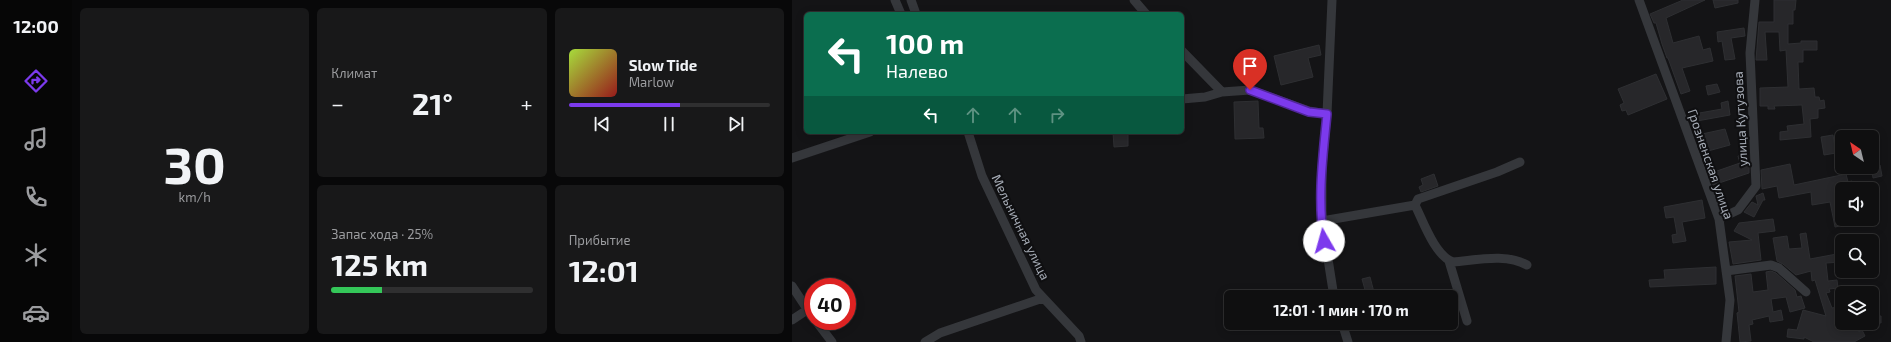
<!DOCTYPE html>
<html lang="ru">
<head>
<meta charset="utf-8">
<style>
	:root { --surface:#0f0f10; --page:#181819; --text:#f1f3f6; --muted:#9b9c9f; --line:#2f2f30; --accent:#7c3aed }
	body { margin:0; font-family:"Exo 2",sans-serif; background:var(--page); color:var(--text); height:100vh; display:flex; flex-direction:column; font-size:15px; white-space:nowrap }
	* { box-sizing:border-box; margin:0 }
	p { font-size:13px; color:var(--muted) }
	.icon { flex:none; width:22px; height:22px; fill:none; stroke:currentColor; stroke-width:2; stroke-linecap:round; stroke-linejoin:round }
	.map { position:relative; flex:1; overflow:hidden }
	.drawer { display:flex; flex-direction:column; gap:8px; padding:8px; background:#080809; width:720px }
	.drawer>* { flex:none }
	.banner { position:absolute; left:12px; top:12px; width:380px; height:122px; border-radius:6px; box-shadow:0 2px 10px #0003,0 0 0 1px var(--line); background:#0b6e4f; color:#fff; overflow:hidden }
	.needle { width:26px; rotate:325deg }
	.buttons { position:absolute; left:1043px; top:130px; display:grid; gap:8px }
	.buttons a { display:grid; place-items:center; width:44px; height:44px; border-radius:6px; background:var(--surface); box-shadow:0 2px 10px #0003,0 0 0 1px var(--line); font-size:20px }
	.speed { position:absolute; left:12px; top:278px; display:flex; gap:8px; font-size:20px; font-weight:700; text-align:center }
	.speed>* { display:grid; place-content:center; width:52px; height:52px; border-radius:50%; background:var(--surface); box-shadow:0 2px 10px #0003,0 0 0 1px var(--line); line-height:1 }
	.speed .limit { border:6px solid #d22; background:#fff; color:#111 }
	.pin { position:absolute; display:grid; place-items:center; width:34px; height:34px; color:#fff; margin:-41px -17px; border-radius:50% 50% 50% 0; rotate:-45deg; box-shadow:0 0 4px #0007 }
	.pin .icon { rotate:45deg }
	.me { position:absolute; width:44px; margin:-22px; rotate:353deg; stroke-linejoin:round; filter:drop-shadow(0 0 3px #0008) }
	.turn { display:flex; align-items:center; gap:14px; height:84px; padding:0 16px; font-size:18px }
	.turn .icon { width:52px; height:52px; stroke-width:2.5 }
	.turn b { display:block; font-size:28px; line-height:34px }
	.lanes { display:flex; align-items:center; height:38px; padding:0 16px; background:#0003; justify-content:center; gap:20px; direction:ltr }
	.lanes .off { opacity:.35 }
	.big { font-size:30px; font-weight:700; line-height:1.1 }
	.drawer .card { flex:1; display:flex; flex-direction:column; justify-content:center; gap:6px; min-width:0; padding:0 14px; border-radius:6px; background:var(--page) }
	.drawer .dial { align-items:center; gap:0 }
	.dial b { font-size:52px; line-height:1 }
	.song { display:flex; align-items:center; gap:12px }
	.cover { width:48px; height:48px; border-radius:6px; background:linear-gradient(135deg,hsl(80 70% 55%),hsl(0 70% 35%)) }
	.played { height:4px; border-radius:2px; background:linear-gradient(90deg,var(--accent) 55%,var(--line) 55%) }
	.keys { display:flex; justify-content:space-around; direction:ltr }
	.heat { display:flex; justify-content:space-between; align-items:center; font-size:22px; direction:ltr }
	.charge { height:6px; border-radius:3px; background:linear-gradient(90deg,#34c759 25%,var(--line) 0) }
	.drawer .tiles { flex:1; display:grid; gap:8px; grid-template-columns:repeat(3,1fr) }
	.card:first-child { grid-row:span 2 }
	.trip { position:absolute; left:432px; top:290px; width:234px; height:40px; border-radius:6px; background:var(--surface); box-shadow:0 2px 10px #0003,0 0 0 1px var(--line); font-weight:700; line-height:40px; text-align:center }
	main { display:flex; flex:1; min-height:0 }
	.menu { display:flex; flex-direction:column; width:72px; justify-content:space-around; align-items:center; background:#060606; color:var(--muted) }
	.menu .icon { width:28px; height:28px }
	.menu .current { color:var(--accent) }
	.menu b { font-size:18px; color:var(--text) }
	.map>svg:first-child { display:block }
</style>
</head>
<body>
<main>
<nav class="menu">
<b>12:00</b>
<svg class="icon current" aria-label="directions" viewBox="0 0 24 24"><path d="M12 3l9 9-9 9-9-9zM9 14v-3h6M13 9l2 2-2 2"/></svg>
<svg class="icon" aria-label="music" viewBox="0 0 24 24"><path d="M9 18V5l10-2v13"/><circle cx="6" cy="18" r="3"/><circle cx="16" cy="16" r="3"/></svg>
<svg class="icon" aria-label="phone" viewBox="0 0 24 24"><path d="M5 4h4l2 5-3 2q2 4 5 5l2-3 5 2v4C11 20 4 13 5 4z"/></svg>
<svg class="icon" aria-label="climate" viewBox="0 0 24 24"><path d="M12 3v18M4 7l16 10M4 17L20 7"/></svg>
<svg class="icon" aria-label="car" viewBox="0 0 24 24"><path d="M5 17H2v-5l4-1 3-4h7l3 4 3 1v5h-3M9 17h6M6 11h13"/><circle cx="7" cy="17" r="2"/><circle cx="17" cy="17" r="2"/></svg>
</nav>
<section class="drawer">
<div class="tiles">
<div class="card dial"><b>30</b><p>km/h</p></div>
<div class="card"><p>Климат</p>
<div class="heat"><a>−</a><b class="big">21°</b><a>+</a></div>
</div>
<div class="card">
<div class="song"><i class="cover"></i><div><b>Slow Tide</b><p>Marlow</p></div></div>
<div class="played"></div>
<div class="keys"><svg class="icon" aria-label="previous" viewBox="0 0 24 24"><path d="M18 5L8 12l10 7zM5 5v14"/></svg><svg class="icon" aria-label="pause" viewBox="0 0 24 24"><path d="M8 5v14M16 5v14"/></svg><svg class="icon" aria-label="next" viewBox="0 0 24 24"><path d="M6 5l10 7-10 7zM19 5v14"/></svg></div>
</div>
<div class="card"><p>Запас хода · 25%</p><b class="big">125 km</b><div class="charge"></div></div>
<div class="card"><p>Прибытие</p><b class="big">12:01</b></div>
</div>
</section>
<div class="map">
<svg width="1099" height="342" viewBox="0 0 1099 342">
	<rect width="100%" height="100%" fill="#141416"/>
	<!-- building -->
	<path fill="#27272a" stroke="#2e2f32" d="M891 0H913L874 18 881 43 907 36 911 50 918 48 921 61 890 68 898 91 889 94 876 58H875L870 44 864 23H862L858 14Z
		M921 0H946V3L923 8Z
		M982 0H1004L1003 10H1001V24H996V44L1009 43V41H1025V50H1011V62H1006L1007 89 1022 88 1023 97H1027L1028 101 1032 100 1033 108 1026 109V118L1018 119 1019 137 988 140V132L996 131 995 126 1012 124 1010 105 982 106 983 109H976V106H968V88L996 87 994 50 988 51 987 32H973L975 60H964L967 22H982Z
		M952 28 953 36 939 38 943 59 933 60 930 41 926 42 925 32Z
		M527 45 529 55 516 58 521 77 489 85 482 56Z
		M864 74 875 99 836 115 834 110 830 111 828 105 832 103 826 89Z
		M925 84 928 92 916 95 914 86Z
		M466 101 467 128H471L472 138 443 139 442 102Z
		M936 101 938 115 905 121 910 134 933 129 938 145 916 151 922 172 948 163 946 156 953 154 955 161H957V173L921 185 896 115 930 109 929 103Z
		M321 132H336V146L322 147Z
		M1041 135 1044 153 1032 155 1029 137Z
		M998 164 1002 185 1054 174 1056 182 1060 181 1062 189H1050V219H1067L1068 222 1043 227 1038 202 1020 205 1019 192 987 198 985 186 970 189 969 170Z
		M1088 165 1090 176 1081 178 1079 167Z
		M642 174 646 186 629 192 627 187 631 185 629 179Z
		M971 193 973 200H971L962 217 952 212 960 202 966 205 964 196Z
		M910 200 913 218 890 222 894 241 881 243 880 235 885 234 882 217 874 218 872 207Z
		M981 219 983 231 966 233 969 260 941 264 937 242 960 240 942 231 947 223Z
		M1014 233 1018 259 1050 253V262L1034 263 1036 281 1045 280 1046 288 1037 289 1038 292 1034 293 1040 308 1050 306V323H1064L1067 332 1070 330 1073 336 1062 342H1022L1012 337V339L995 337 996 329 1005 330 1011 310 1034 316 1023 280 1020 281 1019 271 1004 275 991 264 985 261 981 238 995 236 997 249 1010 248 1008 234Z
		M924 267V284L858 287 857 280 873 279 872 270Z
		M979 271 984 273 1003 290 1005 297 1009 296 1013 308 998 312 994 297 979 299 981 312 989 310 991 320 978 322 977 316 960 320 961 324 957 325 959 341 948 342 945 313 947 312 943 276 959 274 961 292 976 290 974 272Z
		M578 277 583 296 575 297 570 279Z
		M1080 316H1089V323L1080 322Z"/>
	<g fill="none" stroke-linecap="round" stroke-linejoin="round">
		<!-- minor -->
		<path stroke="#35373b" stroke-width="9" d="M103 0 109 14
			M119 0 124 14
			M342 0 354 14
			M540 0 535 114 530 167V221L542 297
			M847 0 927 219 938 300 934 342
			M390 51 430 92 458 90 517 111 535 114
			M390 99 413 97 430 92
			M176 132 190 176 244 290 287 336 289 342
			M0 158 78 132
			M623 205C631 221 643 256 661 262 685 260 714 253 735 265
			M623 205 626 199 705 172 728 162
			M927 219 946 210 964 186 958 53 963 0
			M530 221 623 205
			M657 261 675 321
			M934 271 979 265 987 268 1014 292
			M0 286 21 318
			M0 320 15 310
			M24 321 40 342
			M550 323 556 342
			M133 342 148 333 251 298"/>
	</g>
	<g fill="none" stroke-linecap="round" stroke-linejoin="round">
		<defs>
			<path id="route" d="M458 90 517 112 535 114C531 155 525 199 532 241"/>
		</defs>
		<!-- route casing -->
		<use href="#route" stroke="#51269a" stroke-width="10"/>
		<!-- route -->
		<use href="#route" stroke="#7c3aed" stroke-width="7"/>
	</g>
	<g text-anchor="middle" stroke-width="4" stroke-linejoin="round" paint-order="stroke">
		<!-- street labels -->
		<g font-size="13" fill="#a6acb6" stroke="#0f0f11">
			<text transform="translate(948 119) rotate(-93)" y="5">улица Кутузова</text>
			<text transform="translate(919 164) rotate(71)" y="5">Грозненская улица</text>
			<text transform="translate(229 227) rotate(64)" y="5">Мельничная улица</text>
		</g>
	</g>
</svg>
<div class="buttons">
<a><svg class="needle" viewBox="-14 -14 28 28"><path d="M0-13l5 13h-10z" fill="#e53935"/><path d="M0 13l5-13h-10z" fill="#9b9c9f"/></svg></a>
<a><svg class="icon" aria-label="sound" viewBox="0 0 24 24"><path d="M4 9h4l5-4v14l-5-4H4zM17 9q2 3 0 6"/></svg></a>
<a><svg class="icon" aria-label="search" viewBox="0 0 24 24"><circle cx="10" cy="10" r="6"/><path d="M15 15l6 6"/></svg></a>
<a><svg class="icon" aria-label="layers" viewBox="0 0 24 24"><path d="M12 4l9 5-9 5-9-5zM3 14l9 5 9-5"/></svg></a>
</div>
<div class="speed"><div class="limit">40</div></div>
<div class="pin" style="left:458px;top:90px;background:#d93025"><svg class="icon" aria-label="arrive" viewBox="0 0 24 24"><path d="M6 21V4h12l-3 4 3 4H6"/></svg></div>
<svg class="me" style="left:532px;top:241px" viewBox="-20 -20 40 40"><circle r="19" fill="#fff"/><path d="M0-13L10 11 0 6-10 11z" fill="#7c3aed"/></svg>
<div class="trip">12:01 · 1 мин · 170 m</div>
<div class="banner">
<div class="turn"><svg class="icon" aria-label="left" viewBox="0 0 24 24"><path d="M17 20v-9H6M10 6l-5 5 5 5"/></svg><div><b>100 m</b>Налево</div></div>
<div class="lanes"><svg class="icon" aria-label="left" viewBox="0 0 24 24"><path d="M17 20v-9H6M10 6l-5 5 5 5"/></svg><svg class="icon off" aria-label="ahead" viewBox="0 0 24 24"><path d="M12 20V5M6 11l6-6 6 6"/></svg><svg class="icon off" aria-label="ahead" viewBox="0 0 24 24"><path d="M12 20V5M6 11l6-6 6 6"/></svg><svg class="icon off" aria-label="right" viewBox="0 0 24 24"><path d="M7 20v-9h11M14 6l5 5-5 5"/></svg></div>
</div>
</div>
</main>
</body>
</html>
